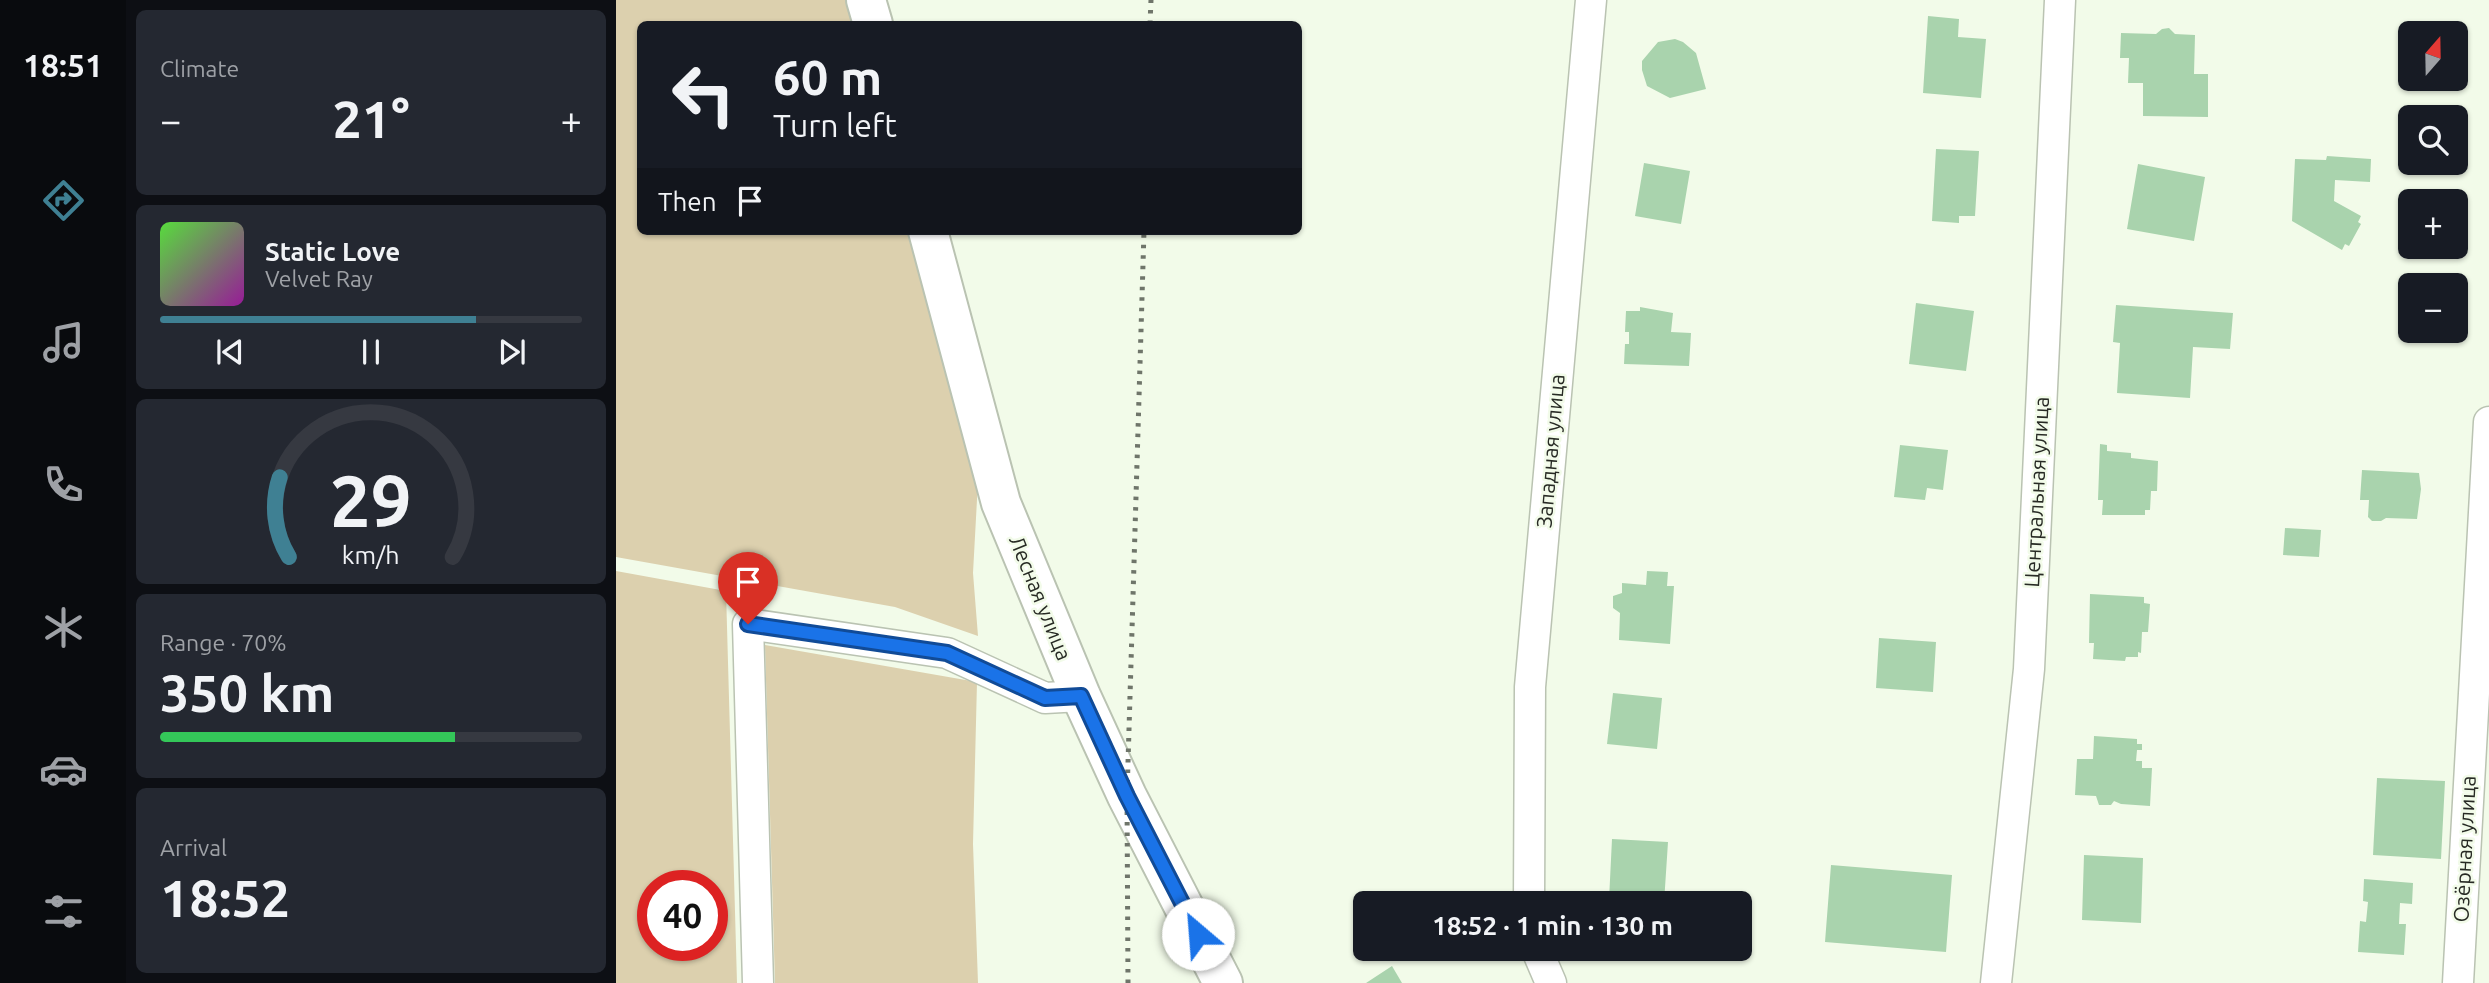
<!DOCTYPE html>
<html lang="en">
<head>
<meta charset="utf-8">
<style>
	:root { --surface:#171b24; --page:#242831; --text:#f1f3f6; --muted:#9ea1a6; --line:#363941; --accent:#3f8093 }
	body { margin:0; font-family:Ubuntu,sans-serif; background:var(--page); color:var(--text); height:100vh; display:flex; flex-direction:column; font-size:26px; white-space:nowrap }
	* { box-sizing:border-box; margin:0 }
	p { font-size:23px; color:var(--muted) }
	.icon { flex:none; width:38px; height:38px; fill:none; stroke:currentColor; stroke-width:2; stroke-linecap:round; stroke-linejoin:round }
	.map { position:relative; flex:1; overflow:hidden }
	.side { display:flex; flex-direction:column; gap:10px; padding:10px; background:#0d0f14; width:490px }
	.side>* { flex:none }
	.banner { position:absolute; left:21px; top:21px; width:665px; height:214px; border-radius:10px; box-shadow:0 2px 5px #0004; background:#171b24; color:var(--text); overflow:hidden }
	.needle { width:46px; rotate:20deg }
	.fabs { position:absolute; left:1782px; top:21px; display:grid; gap:14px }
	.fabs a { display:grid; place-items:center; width:70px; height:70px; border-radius:10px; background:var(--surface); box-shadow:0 2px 5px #0004; font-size:35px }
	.speed { position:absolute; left:21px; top:870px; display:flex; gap:14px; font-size:35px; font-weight:700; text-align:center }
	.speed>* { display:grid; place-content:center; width:91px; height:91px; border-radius:50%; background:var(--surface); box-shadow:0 2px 5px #0004; line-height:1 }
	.speed .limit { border:10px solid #d22; background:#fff; color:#111 }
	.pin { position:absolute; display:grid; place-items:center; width:60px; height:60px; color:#fff; margin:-72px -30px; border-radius:50% 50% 50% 0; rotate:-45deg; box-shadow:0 0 7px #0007 }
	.pin .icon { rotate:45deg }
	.me { position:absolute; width:77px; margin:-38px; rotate:333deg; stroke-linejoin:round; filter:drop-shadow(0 0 5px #0008) }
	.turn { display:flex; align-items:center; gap:24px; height:147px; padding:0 21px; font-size:32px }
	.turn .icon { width:91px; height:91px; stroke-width:2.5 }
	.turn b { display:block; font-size:49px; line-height:60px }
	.then { display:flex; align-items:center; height:66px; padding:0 21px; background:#0003; gap:14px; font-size:26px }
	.big { font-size:52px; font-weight:700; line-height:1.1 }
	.side .widget { flex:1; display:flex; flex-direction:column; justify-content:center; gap:10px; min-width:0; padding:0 24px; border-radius:10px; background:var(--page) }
	.side .dial { align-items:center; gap:0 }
	.dial svg { height:182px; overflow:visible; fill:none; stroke:var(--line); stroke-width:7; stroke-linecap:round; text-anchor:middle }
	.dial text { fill:var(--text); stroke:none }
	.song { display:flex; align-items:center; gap:21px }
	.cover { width:84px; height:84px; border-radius:10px; background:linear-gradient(135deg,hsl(110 70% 55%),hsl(300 70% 35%)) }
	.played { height:7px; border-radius:4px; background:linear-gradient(90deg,var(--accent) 75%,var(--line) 75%) }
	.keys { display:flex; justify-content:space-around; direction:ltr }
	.heat { display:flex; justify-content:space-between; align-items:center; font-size:38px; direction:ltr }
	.charge { height:10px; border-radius:5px; background:linear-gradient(90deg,#34c759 70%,var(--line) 0) }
	.trip { position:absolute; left:737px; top:891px; width:399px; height:70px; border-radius:10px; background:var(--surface); box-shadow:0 2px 5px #0004; font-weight:700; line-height:70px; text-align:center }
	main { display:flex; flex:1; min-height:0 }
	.tab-bar { display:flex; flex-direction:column; width:126px; justify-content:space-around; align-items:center; background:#090b0e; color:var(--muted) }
	.tab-bar .icon { width:49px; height:49px }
	.tab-bar .current { color:var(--accent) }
	.tab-bar b { font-size:32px; color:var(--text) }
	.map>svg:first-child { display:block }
</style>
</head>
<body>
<main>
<nav class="tab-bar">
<b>18:51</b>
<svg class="icon current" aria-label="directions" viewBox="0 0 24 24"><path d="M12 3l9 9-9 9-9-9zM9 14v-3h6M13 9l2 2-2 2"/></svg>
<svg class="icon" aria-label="music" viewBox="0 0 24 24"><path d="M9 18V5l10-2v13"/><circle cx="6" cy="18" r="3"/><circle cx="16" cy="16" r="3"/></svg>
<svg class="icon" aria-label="phone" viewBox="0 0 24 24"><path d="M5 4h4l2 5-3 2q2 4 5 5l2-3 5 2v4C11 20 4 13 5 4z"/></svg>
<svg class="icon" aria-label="climate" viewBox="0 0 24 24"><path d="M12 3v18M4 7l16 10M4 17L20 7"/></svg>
<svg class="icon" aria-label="car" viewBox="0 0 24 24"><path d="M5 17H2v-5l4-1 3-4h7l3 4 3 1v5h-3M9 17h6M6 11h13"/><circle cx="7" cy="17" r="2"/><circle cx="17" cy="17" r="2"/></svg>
<svg class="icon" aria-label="filters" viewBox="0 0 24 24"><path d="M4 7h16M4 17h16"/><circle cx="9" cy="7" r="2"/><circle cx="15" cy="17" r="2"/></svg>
</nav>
<section class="side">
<div class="widget"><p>Climate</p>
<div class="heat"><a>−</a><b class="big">21°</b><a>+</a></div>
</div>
<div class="widget">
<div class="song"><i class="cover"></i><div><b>Static Love</b><p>Velvet Ray</p></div></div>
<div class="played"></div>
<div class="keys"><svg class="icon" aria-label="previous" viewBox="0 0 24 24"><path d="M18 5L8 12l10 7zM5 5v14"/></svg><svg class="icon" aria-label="pause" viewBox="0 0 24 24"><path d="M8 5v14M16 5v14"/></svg><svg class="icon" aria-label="next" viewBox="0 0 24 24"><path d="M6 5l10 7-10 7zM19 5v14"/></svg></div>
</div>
<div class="widget dial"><svg viewBox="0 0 100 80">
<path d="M14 69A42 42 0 1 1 86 69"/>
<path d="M14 69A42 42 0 0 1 10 34" stroke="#3f8093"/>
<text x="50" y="56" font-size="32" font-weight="700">29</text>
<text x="50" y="72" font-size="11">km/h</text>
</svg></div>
<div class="widget"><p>Range · 70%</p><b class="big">350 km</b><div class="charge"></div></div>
<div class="widget"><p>Arrival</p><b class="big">18:52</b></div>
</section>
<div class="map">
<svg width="1873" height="983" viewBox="0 0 1873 983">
	<rect width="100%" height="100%" fill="#f2fbe9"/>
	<!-- green -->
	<path fill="#dcd0ae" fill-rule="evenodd" d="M0 0H260L267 24H24V231H316L363 463 357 573 362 636 279 607 0 557Z
		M0 571 110 591 121 983H0ZM37 886H96V945H37Z
		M149 645 361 682 357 844 362 983H159Z"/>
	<!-- building -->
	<path fill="#a9d3ad" d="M1312 16 1343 19 1342 37 1370 39 1365 98 1307 93Z
		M1553 28 1559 34 1579 35 1578 74H1592V117L1527 116V83H1512L1513 58H1504L1505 33 1540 34 1546 29Z
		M1059 39 1067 42 1080 53 1090 89 1054 98 1031 86 1026 70V61L1042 42Z
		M1320 149 1363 151 1359 216H1343V223L1316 221Z
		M1711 156 1755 159 1754 182 1719 180 1718 201 1745 216 1742 222 1745 224 1733 246 1729 244 1726 250 1676 221 1679 159 1710 160Z
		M1028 163 1074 171 1065 224 1019 216Z
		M1522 164 1589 177 1578 241 1511 229Z
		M1300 303 1358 311 1350 371 1293 364Z
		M1500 305 1617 313 1614 349 1577 347 1574 398 1501 393 1504 343 1497 342Z
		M1024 307 1057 313 1055 332 1075 333 1073 366 1008 364 1009 344H1013V332H1009L1010 311H1024Z
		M1484 444 1491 445V451L1515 453V458L1542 461 1541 491H1535L1534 510H1529V515H1486L1487 500H1482Z
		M1284 445 1332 450 1327 490 1311 488 1309 500 1278 497Z
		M1746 470 1803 473 1805 489 1801 519 1770 518 1765 521H1756L1752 517 1753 500H1744Z
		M1669 528 1705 530 1703 557 1667 555Z
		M1031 571 1052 572 1051 586H1058L1054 644 1003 640 1004 613 997 608V596L1006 593V583L1030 585Z
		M1474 594 1528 597V603L1534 604 1532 632H1526L1525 653 1522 652V657H1510L1509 661 1477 659 1478 643H1473Z
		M1263 638 1320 642 1317 692 1260 688Z
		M997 693 1046 698 1041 749 991 744Z
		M1478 736 1521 739V744H1526V750H1521L1520 761H1526V768H1536L1534 806 1505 804 1498 801 1495 805H1483L1480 796 1459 795 1461 759H1477Z
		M1761 778 1829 781 1825 859 1757 855Z
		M996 839 1052 842 1048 903 993 900Z
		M1468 855 1527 858 1525 923 1466 920Z
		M1215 865 1336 875 1330 952 1209 942Z
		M1748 879 1797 883 1796 904 1784 903 1783 924H1790L1788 955 1742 952 1744 921 1750 922 1752 902 1747 901Z
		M776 966 786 983H750Z"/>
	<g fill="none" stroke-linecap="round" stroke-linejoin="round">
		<defs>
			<path id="minor" d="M913 903 914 687 975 0
				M920 948 935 983
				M142 983 132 624 331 653 429 698 465 696
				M1380 983 1413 669 1444 0
				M1842 983 1873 422"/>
			<path id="tertiary" d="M250 0 257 24
				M312 231 385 503 465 696 511 796 607 983"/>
		</defs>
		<!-- minor casing -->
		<use href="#minor" stroke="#bac3b2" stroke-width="33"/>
		<!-- tertiary casing -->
		<use href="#tertiary" stroke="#bac3b2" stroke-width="42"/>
		<!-- minor -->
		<use href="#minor" stroke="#fff" stroke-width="30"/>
		<!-- tertiary -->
		<use href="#tertiary" stroke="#fff" stroke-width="38"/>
		<!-- rail -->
		<path stroke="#6f756a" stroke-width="5" stroke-dasharray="3.5 7" stroke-linecap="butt" d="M534 24 535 0
			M512 983 511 796 528 231"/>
	</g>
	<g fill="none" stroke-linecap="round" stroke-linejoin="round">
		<defs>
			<path id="route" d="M132 624 331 653 429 698 465 696 511 796 582 934"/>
		</defs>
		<!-- route casing -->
		<use href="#route" stroke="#114b97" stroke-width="18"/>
		<!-- route -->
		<use href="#route" stroke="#1a73e8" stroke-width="12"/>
	</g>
	<g text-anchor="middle" stroke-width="5" stroke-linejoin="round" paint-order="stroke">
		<!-- street labels -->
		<g font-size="21" fill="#272a24" stroke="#f2fbe9">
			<text transform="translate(935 451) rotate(-85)" y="7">Западная улица</text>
			<text transform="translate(1421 492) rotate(-87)" y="7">Центральная улица</text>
			<text transform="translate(424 598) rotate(68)" y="7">Лесная улица</text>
			<text transform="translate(1849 849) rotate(-87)" y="7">Озёрная улица</text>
		</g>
	</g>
</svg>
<div class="fabs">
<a><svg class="needle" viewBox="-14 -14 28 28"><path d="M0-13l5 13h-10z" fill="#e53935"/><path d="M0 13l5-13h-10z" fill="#9ea1a6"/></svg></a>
<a><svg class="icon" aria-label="search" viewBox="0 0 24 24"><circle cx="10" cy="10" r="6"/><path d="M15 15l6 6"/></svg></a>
<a>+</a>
<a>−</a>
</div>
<div class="speed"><div class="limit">40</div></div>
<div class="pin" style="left:132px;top:624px;background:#d93025"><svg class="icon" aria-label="arrive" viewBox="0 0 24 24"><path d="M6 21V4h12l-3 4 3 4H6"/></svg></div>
<svg class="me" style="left:582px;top:934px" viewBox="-20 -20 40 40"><circle r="19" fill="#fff"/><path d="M0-13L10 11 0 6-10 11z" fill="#1a73e8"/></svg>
<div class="trip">18:52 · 1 min · 130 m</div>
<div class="banner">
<div class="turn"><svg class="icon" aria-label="left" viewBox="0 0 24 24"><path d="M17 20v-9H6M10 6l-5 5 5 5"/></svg><div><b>60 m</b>Turn left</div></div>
<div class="then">Then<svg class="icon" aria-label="arrive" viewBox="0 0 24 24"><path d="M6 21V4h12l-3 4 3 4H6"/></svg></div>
</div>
</div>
</main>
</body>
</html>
